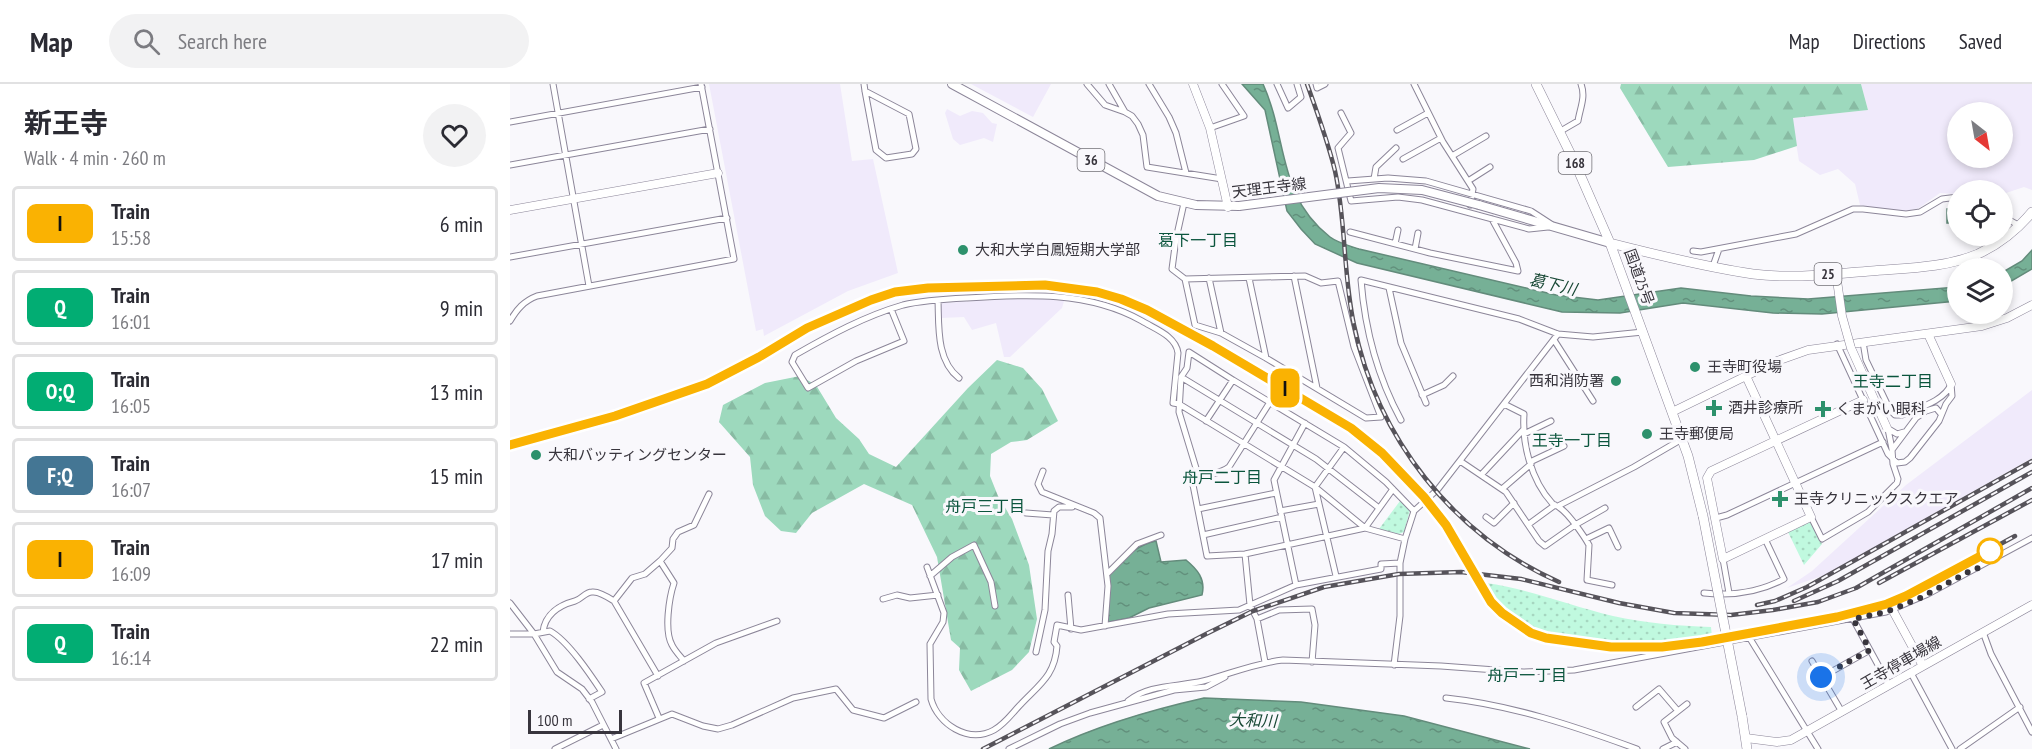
<!DOCTYPE html>
<meta charset="utf-8">
<style>
body{margin:0;font-family:"PT Sans Narrow","Noto Sans JP",sans-serif;background:#f2f2f3;color:#2b2b33;height:100vh;display:flex;flex-direction:column;font-size:22px;white-space:nowrap}
*{box-sizing:border-box;margin:0}
p{font-size:20px;color:#7c7c81}
.icon{flex:none;width:33px;height:33px;fill:none;stroke:currentColor;stroke-width:2;stroke-linecap:round;stroke-linejoin:round}
.map{position:relative;flex:1;overflow:hidden}
.sheet{display:flex;flex-direction:column;background:#fff;width:510px}
.sheet>*{flex:none}
.badge{padding:0 12px;border-radius:9px;font-size:21px;line-height:39px}
.needle{width:39px;rotate:149deg}
.fabs{position:absolute;left:1437px;top:18px;display:grid;gap:12px}
.fabs a{display:grid;place-items:center;width:66px;height:66px;border-radius:50%;background:#fff;box-shadow:0 3px 9px #0003;font-size:30px}
.scale{position:absolute;left:18px;bottom:15px;width:94px;box-sizing:border-box;padding-left:6px;border:3px solid #38353d;border-top:0;font-size:16px;line-height:21px;white-space:nowrap;color:#38353d;-webkit-text-stroke:4px #f9f8fc;paint-order:stroke}
.you{position:absolute;width:30px;height:30px;margin:-15px;border:4px solid #fff;border-radius:50%;background:#1a73e8;box-shadow:0 0 0 9px #1a73e833}
.map>.badge{position:absolute;translate:-50% -50%;box-shadow:0 0 0 3px #fff}
.round{display:grid;place-items:center;flex:none;width:63px;height:63px;border-radius:32px;background:#f2f2f3}
.overview{display:flex;align-items:center;justify-content:space-between;height:102px;padding:0 24px}
h1{font-size:28px;font-weight:700;line-height:45px}
ul{padding:0;list-style:none}
li{display:flex;align-items:center;gap:18px;height:75px;margin:0 12px 9px;padding:0 12px;border:3px solid #e1e1e2;border-radius:6px}
li div{flex:1}
li b{display:block;font-size:22px}
li em{font-style:normal}
li .badge{min-width:66px;font-weight:700;text-align:center}
header{display:flex;align-items:center;gap:36px;box-sizing:border-box;height:84px;padding:0 30px;background:#fff;border-bottom:2px solid #e1e1e2}
header strong{font-size:28px}
nav{display:flex;gap:33px;margin-inline-start:auto;font-size:21px}
.search{width:420px;height:54px;background:#f2f2f3;display:flex;align-items:center;gap:15px;box-sizing:border-box;padding:0 21px;border-radius:33px;color:#7c7c81;font-size:22px}
main{display:flex;flex:1;min-height:0}
.map>svg:first-child{display:block}
.built{fill:#f0eafb;fill-rule:evenodd}
.grass{fill:url(#grass-dots)}
.forest{fill:url(#forest-firs)}
.water{fill:url(#water-ripples);stroke:#638b7b;stroke-width:1.5}
.lines{fill:none;stroke-linecap:round;stroke-linejoin:round}
.street-casing{stroke:#8c8699;stroke-width:7}
.secondary-casing{stroke:#8c8699;stroke-width:9}
.primary-casing{stroke:#8c8699;stroke-width:10}
.highway-casing{stroke:#8c8699;stroke-width:10}
.street{stroke:#fff;stroke-width:5}
.secondary{stroke:#fff;stroke-width:8}
.primary{stroke:#fff;stroke-width:8}
.highway{stroke:#fff;stroke-width:9}
.rail-casing{stroke:#56535a;stroke-width:4.5}
.rail{stroke:#f9f8fc;stroke-width:2;stroke-dasharray:7;stroke-linecap:butt}
.secondary-bridge-casing{stroke:#8c8699;stroke-width:9;stroke-linecap:butt}
.primary-bridge-casing{stroke:#8c8699;stroke-width:10;stroke-linecap:butt}
.highway-bridge-casing{stroke:#8c8699;stroke-width:10;stroke-linecap:butt}
.secondary-bridge{stroke:#fff;stroke-width:8}
.primary-bridge{stroke:#fff;stroke-width:8}
.highway-bridge{stroke:#fff;stroke-width:9}
.line-casing{stroke:#fff;stroke-width:14}
.line{stroke:#fab202;stroke-width:9}
.walk{stroke:#38353d;stroke-width:6;stroke-dasharray:0 10.8}
.poi-dot{fill:#2d916c;stroke:#f9f8fc;stroke-width:2}
.stop-dot{fill:#fff;stroke:#fab202;stroke-width:3}
.labels{text-anchor:middle;stroke-width:6;stroke-linejoin:round;paint-order:stroke}
.shield{fill:#f9f8fc;stroke:#727076;stroke-width:1.5}
.shield-label{font-size:14px;font-weight:bold;fill:#38353d}
.street-label{font-size:15px;fill:#38353d;stroke:#f9f8fc}
.poi-label{font-size:15px;fill:#38353d;stroke:#f9f8fc;text-anchor:start}
.neighbourhood-label{font-size:16px;fill:#0b553d;stroke:#f9f8fc}
.water-label{font-size:16px;font-style:italic;fill:#184835;stroke:#f9f8fc}
</style>
<header>
<strong>Map</strong>
<div class="search"><svg class="icon" aria-label="search" viewBox="0 0 24 24"><circle cx="10" cy="10" r="6"/><path d="M15 15l6 6"/></svg>Search here</div>
<nav><a>Map</a><a>Directions</a><a>Saved</a></nav>
</header>
<main>
<section class="sheet">
<div class="overview"><div><h1>新王寺</h1><p>Walk · 4 min · 260 m</p></div><a class="round"><svg class="icon" aria-label="heart" viewBox="0 0 24 24"><path d="M12 20l-8-8c-3-5 5-10 8-4 3-6 11-1 8 4z"/></svg></a></div>
<ul>
<li><span class="badge" style="background:#fab202;color:#111">I</span><div><b>Train</b><p>15:58</p></div><em>6 min</em></li>
<li><span class="badge" style="background:#02ad73;color:#fff">Q</span><div><b>Train</b><p>16:01</p></div><em>9 min</em></li>
<li><span class="badge" style="background:#02ad73;color:#fff">O;Q</span><div><b>Train</b><p>16:05</p></div><em>13 min</em></li>
<li><span class="badge" style="background:#447694;color:#fff">F;Q</span><div><b>Train</b><p>16:07</p></div><em>15 min</em></li>
<li><span class="badge" style="background:#fab202;color:#111">I</span><div><b>Train</b><p>16:09</p></div><em>17 min</em></li>
<li><span class="badge" style="background:#02ad73;color:#fff">Q</span><div><b>Train</b><p>16:14</p></div><em>22 min</em></li>
</ul>
</section>
<div class="map">
<svg width="1522" height="665" viewBox="0 0 1522 665">
<defs>
<pattern id="grass-dots" width="8" height="8" patternUnits="userSpaceOnUse" patternTransform="scale(1.5)"><rect width="8" height="8" fill="#c0f9df"/><path d="M2 2h.1M6 6h.1" fill="none" stroke="#a6d6c0" stroke-width="1.8" stroke-linecap="round"/></pattern>
<pattern id="forest-firs" width="22" height="20" patternUnits="userSpaceOnUse" patternTransform="scale(1.5)"><rect width="22" height="20" fill="#9dd9bd"/><path d="M5 1l3.5 6h-7zM16 11l3.5 6h-7z" fill="#88bba3"/></pattern>
<pattern id="water-ripples" width="26" height="14" patternUnits="userSpaceOnUse" patternTransform="scale(1.5)"><rect width="26" height="14" fill="#76b096"/><path d="M2 4q2-2 4 0t4 0M15 11q2-2 4 0t4 0" fill="none" stroke="#62907c"/></pattern>
</defs>
<rect width="100%" height="100%" fill="#f9f8fc"/>
<!-- built -->
<path class="built" d="M199,0H330L342,77L363,75L388,189L338,207L254,252L253,245L246,247Z
M461,0H541L523,33Z
M1351,0H1522V106L1514,103L1493,110L1492,106L1473,104L1448,106L1445,110L1430,109L1409,124L1392,128L1350,121L1345,100L1328,85L1310,91L1289,77L1282,34L1358,26ZM1448,28H1492V74H1448Z
M437,25L450,32L462,27L473,29L482,39L487,40L483,58L474,54L450,61L443,55L435,29Z
M521,214L554,217L552,224L500,273H494L486,239L462,246L454,233L431,234V222L432,219Z
M1522,306V374L1315,491L1277,504L1302,487L1396,401Z"/>
<!-- grass -->
<path class="grass" d="M890,417L900,426L894,448L889,450L869,445Z
M1298,438L1302,439L1312,460L1294,481L1278,448Z
M976,499C1019,505 1060,522 1103,532C1135,539 1168,542 1201,543L1202,553C1187,555 1172,558 1157,560C1118,563 1040,558 1009,536C994,526 985,514 976,499Z"/>
<!-- forest -->
<path class="forest" d="M1111,0H1351L1358,26L1283,34L1287,62L1244,76L1158,83L1110,4Z
M487,276L513,284L532,305L548,337L517,356L501,358L481,370L480,392L488,412L502,435L519,481L527,535L519,568L502,586L461,607L449,586L450,564L441,556L427,473L402,421L354,400L302,429L286,449L271,447L255,432L243,401L240,373L209,338L213,321L255,299L290,292L306,301L326,334L349,355L359,370L386,383L458,304Z"/>
<!-- water -->
<path class="water" d="M732,0H753C778,55 767,112 820,153C828,159 840,162 849,165L1046,211L1088,216L1171,204L1241,212L1298,215L1447,203V217L1312,230L1263,229L1173,219L1110,229L1052,228L847,179L805,160L791,145L777,127L755,26Z
M1437,125H1447V139H1437Z
M1522,166V185L1493,202V188L1512,177Z
M646,457L651,478L676,476C687,485 696,495 692,511L639,524L619,534L599,538L598,537L599,490C613,476 625,461 646,457Z
M694,614L791,618L894,632L1020,665H539C588,641 641,626 694,614Z"/>
<g class="lines">
<!-- street casing -->
<g class="street-casing">
<path id="street" d="M43,0L79,202
M354,0L355,7L366,66L376,74L402,70L406,65L399,30L355,7
M577,0L595,21L615,28
M599,0L615,28L622,32L628,40L633,51L637,83L712,95
M639,0L659,33L666,49L676,89
M767,0L778,24L791,13L787,0
M806,0L807,4L815,0
M904,0L933,58L963,105L960,121
M831,29L841,49L828,64L841,117L888,113L912,116L1019,145L1038,143
M0,38L192,3
M700,44L734,32L712,0
M887,46L918,29
M1049,48L1068,37C1070,24 1076,13 1071,0
M942,72L976,52
M893,75L931,54
M0,81L200,45
M864,95L866,83L886,64
M838,97L878,94L916,97L1021,127L1041,140
M958,97L980,83
M674,119L666,155L662,185L675,195L685,241L711,249L756,274L856,334L871,333L844,263L828,197L811,199L795,192L675,195
M1492,132L1510,142
M840,148L920,169L1008,187L1006,179L982,135
M885,160L888,146
M905,165L908,149
M1183,167L1191,168L1286,150L1343,125H1353L1396,130L1410,128L1432,115L1448,113
M0,173L217,134
M1203,182L1209,165
M784,192L807,304
M699,194L711,249
M739,194L756,274
M879,204L891,259L916,319
M428,216C429,242 426,276 449,294
M381,225L394,257L346,277L298,304L282,278L285,271C320,251 355,232 393,221C414,216 436,215 457,214C516,210 579,207 632,237C645,245 666,252 668,269L663,319L669,320L805,403L855,444L883,405
M0,237C7,225 14,217 27,212L224,175L191,0
M1044,256L1083,317
M1353,258L1356,276L1380,326L1385,331H1392C1408,324 1435,317 1441,300
M1327,260L1378,370L1387,379L1395,378L1400,374L1429,337L1436,320L1442,312L1441,300
M671,293L806,375L869,424
M912,311L934,301L943,292
M760,318L719,383C708,392 690,389 683,401L697,472L735,470L855,444L895,455
M994,320L1014,330C1012,360 1021,396 1042,419C1048,425 1044,419 1050,424C1059,430 1074,452 1079,461L1077,496L1102,501
M891,336C867,292 855,246 851,196L1009,235L1048,250L1083,253L1133,248
M696,337L723,296
M1377,344L1387,350L1394,348
M1378,345L1382,365
M1014,350L1041,337
M950,377L996,408L1029,457L1035,462L1065,441L1095,424
M1020,378L1054,362
M533,387L528,400L532,408L584,429L590,434L598,502L595,542
M971,391L1013,346
M689,394L669,328L671,293L677,284L679,268L723,296L834,363L876,398L904,427
M992,405L1021,380
M1048,422L1124,383L1172,355
M688,425L766,409
M770,427L809,420
M516,429L543,431
M976,433L984,439L1004,419
M1301,433L1312,455L1358,428L1387,399L1388,395L1383,380L1382,366L1406,334L1416,327L1426,324L1431,330
M1206,434L1217,431L1373,358
M1019,440L1045,421
M693,451L772,433
M1076,455L1099,444L1108,463
M735,470L740,521L747,535L755,578
M1213,475L1219,509
M150,477L164,499C159,514 154,547 162,561C165,567 170,572 174,577
M417,483L434,529L433,538L420,560L421,615C428,640 458,660 484,646C496,639 502,629 511,620C530,600 545,591 547,562L544,558L547,541L571,546L658,530L729,526L786,501L871,485V480L890,479
M597,490L627,460L651,451
M420,492L442,473L464,461L481,498L485,522
M826,492L805,403L834,363
M786,501L764,396L795,339
M1194,509C1222,512 1250,508 1274,495L1255,455
M558,511L561,545
M373,515L387,511L400,514L428,511
M104,517L148,592
M0,519L24,550L47,588L72,605L82,618L106,665
M747,535L769,526L802,525L805,541L802,578
M1343,535L1379,601
M33,548C35,530 50,521 65,517C72,515 75,508 82,508C89,507 98,513 104,517L122,494L135,490L150,477L162,464L163,455L168,448L184,441L199,410
M1473,548L1481,570L1522,648
M0,550H24L40,547C58,557 80,590 92,608L79,615
M1239,553L1308,665
M526,568L535,526L538,467L542,450L544,427L549,423H562
M1302,577L1332,628
M884,581L890,532V479L895,455L904,427L928,405L1048,250
M1401,589L1442,665
M1312,593L1360,566
M936,614C1002,621 1064,642 1127,665
M618,617C639,600 668,603 693,597C720,590 745,579 773,576L931,582L1013,588L1064,586L1376,528L1418,510L1522,454
M1126,623L1149,605L1168,627
M149,634L134,599L206,559L267,537
M101,655L162,630L193,642L208,645L222,641L283,614L326,605L343,626L374,634L406,618
M45,665L93,641
M499,665L550,640L580,629L664,606L696,603L715,593
M1153,665L1167,658
M1175,665L1162,654L1154,638L1177,620
M1450,665L1510,623"/>
</g>
<!-- secondary casing -->
<g class="secondary-casing">
<path id="secondary" d="M683,0L700,44L718,123
M0,126L208,89
M1418,250L1441,300
M1236,292L1301,433L1213,475L1197,394L1201,387L1353,316
M1162,328L1267,277L1298,266L1472,242L1497,234L1522,221
M1382,525L1413,582
M1236,654L1267,658L1281,656L1522,521"/>
</g>
<!-- primary casing -->
<g class="primary-casing">
<path id="primary" d="M442,0L648,112L686,121L729,122
M969,121L1100,159"/>
</g>
<!-- highway casing -->
<g class="highway-casing">
<path id="highway" d="M1026,0L1065,79L1100,159L1178,372L1193,432
M1100,159C1147,171 1195,183 1243,190C1282,195 1322,190 1361,187C1396,184 1435,184 1468,170C1489,160 1507,146 1522,128
M1232,632L1237,665"/>
</g>
<!-- street -->
<use href="#street" class="street"/>
<!-- secondary -->
<use href="#secondary" class="secondary"/>
<!-- primary -->
<use href="#primary" class="primary"/>
<!-- highway -->
<use href="#highway" class="highway"/>
<!-- rail casing -->
<g class="rail-casing">
<path id="rail" d="M797,0C807,28 818,58 825,87C836,137 833,190 844,241C867,354 943,451 1049,498
M0,361C66,343 132,327 195,300C230,286 262,264 295,246C315,234 339,224 361,216C393,204 426,203 459,202C510,200 563,198 612,216C629,222 645,230 662,238C700,260 738,283 776,305C810,324 844,343 873,370C897,391 919,415 936,442C955,470 967,506 992,529C1054,586 1189,558 1264,545C1309,536 1354,529 1396,512L1505,452
M1369,499L1522,416
M1284,517L1328,497L1522,388
M1247,521L1265,517L1297,503L1522,377
M473,665L696,550L743,527L814,503L889,490L951,488L1011,495L1109,519L1164,529L1221,531L1263,526L1308,518L1346,504L1522,404"/>
</g>
<!-- rail -->
<use href="#rail" class="rail"/>
<!-- secondary-bridge casing -->
<g class="secondary-bridge-casing">
<path id="secondary-bridge" d="M1326,189L1332,232L1341,264L1377,344"/>
</g>
<!-- primary-bridge casing -->
<g class="primary-bridge-casing">
<path id="primary-bridge" d="M729,122L869,104L912,106L969,121"/>
</g>
<!-- highway-bridge casing -->
<g class="highway-bridge-casing">
<path id="highway-bridge" d="M1193,432L1232,632"/>
</g>
<!-- secondary-bridge -->
<use href="#secondary-bridge" class="secondary-bridge"/>
<!-- primary-bridge -->
<use href="#primary-bridge" class="primary-bridge"/>
<!-- highway-bridge -->
<use href="#highway-bridge" class="highway-bridge"/>
</g>
<g class="lines">
<!-- line casing -->
<g class="line-casing">
<path id="line" d="M0,361L105,332L197,300L249,273L297,244L361,216L385,208L418,204L535,201L587,208L611,215L637,226L703,262L841,344L872,369L914,413L936,441L981,518L992,529L1021,549L1036,554L1101,563H1152L1192,558L1327,533L1377,520L1396,512L1480,467"/>
</g>
<!-- line -->
<use href="#line" class="line"/>
<!-- walk -->
<path class="walk" d="M1311,593L1360,566L1343,535L1376,528L1410,514L1460,487L1467,485L1480,467"/>
</g>
<!-- markers -->
<g class="poi-dot">
<circle cx="453" cy="166" r="6"/>
<circle cx="1185" cy="283" r="6"/>
<circle cx="1106" cy="297" r="6"/>
<path d="M1201 315h6v6h6v6h-6v6h-6v-6h-6v-6h6z"/>
<path d="M1310 316h6v6h6v6h-6v6h-6v-6h-6v-6h6z"/>
<circle cx="1137" cy="350" r="6"/>
<circle cx="26" cy="371" r="6"/>
<path d="M1267 406h6v6h6v6h-6v6h-6v-6h-6v-6h6z"/>
</g>
<circle class="stop-dot" cx="1480" cy="467" r="12"/>
<g class="labels">
<!-- shield labels -->
<g class="shield">
<rect x="567.5" y="65" width="27" height="22" rx="4.5"/>
<rect x="1048.5" y="68" width="33" height="22" rx="4.5"/>
<rect x="1304.5" y="179" width="27" height="22" rx="4.5"/>
</g>
<g class="shield-label">
<text x="581" y="81">36</text>
<text x="1065" y="84">168</text>
<text x="1318" y="195">25</text>
</g>
<!-- street labels -->
<g class="street-label">
<text transform="translate(759 104) rotate(-7)" y="5">天理王寺線</text>
<text transform="translate(1129 193) rotate(70)" y="5">国道25号</text>
<text transform="translate(1391 579) rotate(-30)" y="5">王寺停車場線</text>
</g>
<!-- poi labels -->
<g class="poi-label">
<text x="465" y="171">大和大学白鳳短期大学部</text>
<text x="1197" y="288">王寺町役場</text>
<text x="1094" y="302" text-anchor="end">西和消防署</text>
<text x="1218" y="329">酒井診療所</text>
<text x="1326" y="330">くまがい眼科</text>
<text x="1149" y="355">王寺郵便局</text>
<text x="38" y="376">大和バッティングセンター</text>
<text x="1284" y="420">王寺クリニックスクエア</text>
</g>
<!-- neighbourhood labels -->
<g class="neighbourhood-label">
<text x="688" y="162">葛下一丁目</text>
<text x="1383" y="303">王寺二丁目</text>
<text x="1062" y="362">王寺一丁目</text>
<text x="712" y="399">舟戸二丁目</text>
<text x="475" y="428">舟戸三丁目</text>
<text x="1017" y="597">舟戸一丁目</text>
</g>
<!-- water labels -->
<g class="water-label">
<text transform="translate(1043 200) rotate(13)" y="6">葛下川</text>
<text transform="translate(743 636) rotate(2)" y="6">大和川</text>
</g>
</g>
</svg>
<div class="fabs">
<a><svg class="needle" viewBox="-14 -14 28 28"><path d="M0-13l5 13h-10z" fill="#e53935"/><path d="M0 13l5-13h-10z" fill="#7c7c81"/></svg></a>
<a><svg class="icon" aria-label="locate" viewBox="0 0 24 24"><circle cx="12" cy="12" r="6"/><path d="M12 2v4M12 18v4M2 12h4M18 12h4"/></svg></a>
<a><svg class="icon" aria-label="layers" viewBox="0 0 24 24"><path d="M12 4l9 5-9 5-9-5zM3 14l9 5 9-5"/></svg></a>
</div>
<div class="scale">100 m</div>
<div class="you" style="left:1311px;top:593px"></div>
<b class="badge" style="left:775px;top:304px;background:#fab202;color:#111">I</b>
</div>
</main>
